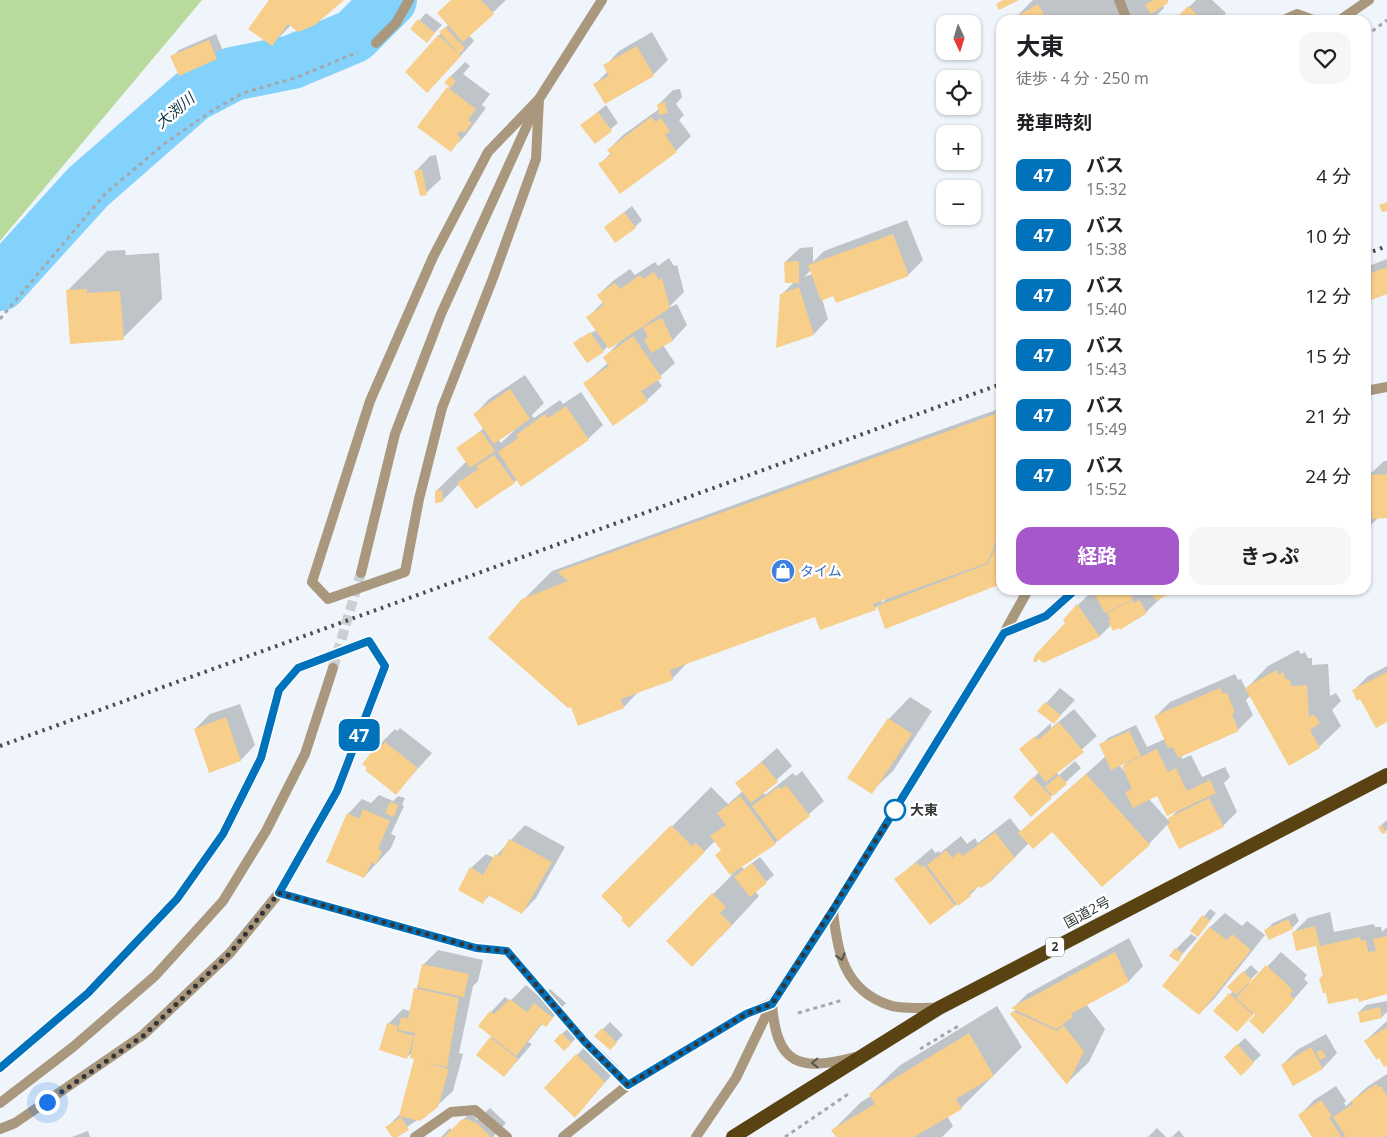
<!DOCTYPE html>
<html lang="ja">
<meta charset="utf-8">
<style>
body{margin:0;font-family:"Open Sans","Noto Sans JP",sans-serif;background:#f6f6f6;color:#202124;height:100vh;display:flex;flex-direction:column;font-size:19px;white-space:nowrap}
*{box-sizing:border-box;margin:0}
p{font-size:16px;color:#757577}
.icon{flex:none;width:28px;height:28px;fill:none;stroke:currentColor;stroke-width:2;stroke-linecap:round;stroke-linejoin:round}
.map{position:relative;flex:1;overflow:hidden}
.details{position:absolute;left:996px;top:15px;width:375px;height:580px;display:flex;flex-direction:column;background:#fff;border-radius:15px;box-shadow:0 1px 4px #0004}
.details>*{flex:none}
.badge{padding:0 10px;border-radius:8px;font-size:18px;line-height:32px}
.needle{width:32px;rotate:176deg}
.tools{position:absolute;left:936px;top:15px;display:grid;gap:10px}
.tools a{display:grid;place-items:center;width:45px;height:45px;border-radius:10px;background:#fff;box-shadow:0 1px 4px #0004;font-size:25px}
.you{position:absolute;width:25px;height:25px;margin:-12px;border:4px solid #fff;border-radius:50%;background:#1a73e8;box-shadow:0 0 0 8px #1a73e833}
.map>.badge{position:absolute;translate:-50% -50%;box-shadow:0 0 0 2px #fff}
h2{padding:0 20px;font-size:19px;line-height:45px}
.round{display:grid;place-items:center;flex:none;width:52px;height:52px;border-radius:15px;background:#f6f6f6}
.head{display:flex;align-items:center;justify-content:space-between;height:85px;padding:0 20px}
h1{font-size:24px;font-weight:700;line-height:38px}
.action{display:flex;gap:10px;margin-top:auto;padding:10px 20px}
.action a{flex:1;height:58px;border-radius:15px;background:#a558ca;color:#fff;font-size:20px;font-weight:700;line-height:58px;text-align:center}
.action a+a{background:#f6f6f6;color:#202124}
ul{padding:0;list-style:none}
li{display:flex;align-items:center;gap:15px;height:60px;padding:0 20px}
li div{flex:1}
li b{display:block;font-size:19px}
li em{font-style:normal}
li .badge{min-width:55px;font-weight:700;text-align:center}
.map>svg:first-child{display:block}
.green{fill:#b9da9d}
.shadow{fill:#0003;fill-rule:evenodd}
.lines{fill:none;stroke-linecap:round;stroke-linejoin:round}
.river{stroke:#83d2fb;stroke-width:54}
.building{fill:#f8ce8b}
.tertiary-tunnel{stroke:#c9cfd3;stroke-width:10;stroke-dasharray:10 5;stroke-linecap:butt}
.path{stroke:#a4a8ac;stroke-width:3;stroke-dasharray:4 4;stroke-linecap:butt}
.minor{stroke:#a9987d;stroke-width:10}
.tertiary{stroke:#a9987d;stroke-width:10}
.trunk{stroke:#5a4212;stroke-width:14}
.rail{stroke:#4a4d4f;stroke-width:4;stroke-dasharray:2.5 5;stroke-linecap:butt}
.oneway{stroke:#56534c}
.line-casing{stroke:#fff;stroke-width:11}
.line{stroke:#0072bc;stroke-width:8}
.walk{stroke:#333537;stroke-width:5;stroke-dasharray:0 9}
.stop-dot{fill:#fff;stroke:#0072bc;stroke-width:2.5}
.labels{text-anchor:middle;stroke-width:5;stroke-linejoin:round;paint-order:stroke}
.shield{fill:#fff;stroke:#707273;stroke-width:1}
.shield-label{font-size:12px;font-weight:bold;fill:#333537}
.shop-label{font-size:14px;fill:#366cbe;stroke:#fff;text-anchor:start}
.stop-label{font-size:14px;font-weight:bold;fill:#333537;stroke:#fff;text-anchor:start}
.street-label{font-size:14px;fill:#333537;stroke:#fff}
.water-label{font-size:15px;font-style:italic;fill:#0f3344;stroke:#fff}
</style>
<div class="map">
<svg width="1387" height="1137" viewBox="0 0 1387 1137">
<rect width="100%" height="100%" fill="#eff5fa"/>
<!-- green -->
<path class="green" d="M0,0H202L0,241Z"/>
<!-- shadow -->
<path class="shadow" d="M270,0H342L291,25L272,45Z
M452,0H506L469,35L474,41L442,76L406,72L449,24Z
M1033,0H1169L1163,5L1164,8L1152,20H1016L1015,18Z
M1196,0H1212L1226,13L1220,20H1180L1178,18Z
M426,13L442,25L427,41L412,29Z
M652,32L668,60L653,75L595,84L608,71L605,66L619,51Z
M216,34L223,51L216,58L172,57L179,50Z
M465,62L470,66L463,74L490,94L482,105L486,108L465,136L451,150L448,88L451,86L450,77Z
M680,89L682,97L676,104L684,115L679,120L691,136L676,151L600,164L611,153L608,150L623,135L659,109L658,105L673,90Z
M606,105L618,123L595,142L582,125Z
M436,155L441,179L426,193L416,171L430,156Z
M632,206L642,220L635,227H605Z
M907,220L923,260L908,275L822,299L828,319L814,334L778,346L782,294L794,282L785,262L800,248L813,247V262L824,251ZM811,270L812,274L804,277Z
M125,250L126,255L159,253L162,299L123,338L68,290L107,251Z
M669,258L674,266L677,265L684,292L668,308L677,304L687,325L673,340L663,345L675,363L657,379L662,386L647,400L585,383L608,363L604,358L622,339L608,346L603,351L574,343L581,337V339L596,330L588,317L603,302L598,295L613,281L630,269L635,275L655,262L658,266Z
M1387,259V292L1366,300V267Z
M525,375L544,403L532,415L534,418L560,400L563,404L581,392L603,425L588,439L514,482L459,484L442,501L436,491L467,461L458,448L484,428L475,414L489,399ZM516,429L504,440L501,443L498,439Z
M1001,408L1000,583L885,627L878,605L875,609L816,615L687,663L672,679L638,692L624,707L523,600L552,571ZM888,597L882,603L881,600Z
M1384,461H1387V517H1379L1366,530V478Z
M1093,590H1174L1163,596L1141,617L1114,630L1111,625L1100,636L1043,662L1078,605Z
M1298,650L1301,654L1305,652L1308,658H1312V665L1328,664L1330,696L1336,693L1341,701L1332,710L1341,726L1319,747L1251,695L1246,700L1253,715L1238,730L1181,755L1182,759L1191,755L1202,777L1225,767L1230,777L1224,783L1237,812L1223,826L1168,824L1149,844L1052,830L1029,843L993,879L981,887L980,885L970,895L930,923L896,879L932,848L935,853L939,851L940,853L961,836L967,844L975,838L978,843L1010,818L1021,832L1106,756L1101,745L1108,738L1136,725L1147,747L1165,739L1156,716L1170,702L1235,674L1238,680L1241,679L1246,689L1268,666ZM1128,761L1123,766L1126,773L1119,765ZM1158,795L1179,809L1168,820L1149,799Z
M1387,666V721L1353,691L1368,676Z
M1060,688L1075,700L1054,722L1046,703Z
M910,697L932,711L893,771L871,792L889,719Z
M240,704L255,745L241,760L195,729L210,714Z
M1074,709L1097,736L1056,772L1059,775L1075,761L1081,768L1031,815L1029,782L1039,772L1021,750L1051,723V728Z
M400,728L432,753L396,793L380,744L395,729L397,731Z
M777,748L792,766L763,792L765,795L793,773L796,776L802,771L824,801L775,843L741,866L744,869L760,857L774,875L755,891L759,896L721,937L713,894L732,875L717,855L722,850L715,841L629,927L625,918L603,896L711,787L728,804L743,791L737,783Z
M379,795L393,801L398,796L405,798L402,805L404,806L391,834L396,836L391,848L364,877L348,814L362,799L371,803Z
M1387,820V830L1385,832L1379,827Z
M525,825L565,847L536,898L522,913L490,895L483,902L471,868L486,854L494,858Z
M1210,909L1216,913L1198,936L1192,931Z
M1330,912L1334,932L1374,924L1375,927H1381L1382,932L1387,927V994L1359,997L1327,991L1320,978L1324,975L1317,944L1293,933L1308,918Z
M1225,913L1242,926L1247,921L1265,935L1214,999L1199,1014L1164,986L1210,927Z
M1295,913L1299,921L1292,928L1266,930L1273,923Z
M1191,934L1197,938L1177,960L1176,949Z
M1129,938L1143,966L1129,981L1086,1004L1105,1029L1089,1062L1067,1083L1012,1014L1016,1009L1013,1008L1027,994Z
M438,950L483,960L478,981L473,986L459,1053L463,1054L453,1091L437,1106L393,1137L387,1127L401,1113L416,1058L413,1052L407,1057L388,1024L403,1009L409,1011L412,1008L423,965Z
M1281,952L1307,975L1304,979L1308,983L1278,1017L1254,1013L1237,1030L1215,1011L1233,991L1229,987L1251,965L1258,972L1248,982L1250,985Z
M526,985L541,998L550,989L566,1003L546,1025L543,1023L528,1042L532,1044L504,1076L491,1038V1012L505,997L510,1001Z
M1387,1001V1012L1382,1017L1359,1012L1366,1005Z
M997,1006L1022,1047L961,1108L947,1116L953,1126L942,1137H837L833,1130L861,1102L871,1096L870,1094L899,1066Z
M1387,1021V1066L1365,1041Z
M610,1022L623,1035L610,1048L596,1036Z
M569,1027L578,1036L564,1050L555,1041Z
M1326,1034L1337,1053L1323,1068L1293,1084L1282,1065L1297,1050Z
M1245,1038L1261,1055L1241,1074L1225,1057Z
M591,1040L619,1067L575,1116L577,1055Z
M1387,1074V1137H1314L1300,1115L1314,1100L1336,1086L1346,1101L1344,1103L1346,1106L1367,1087Z
M490,1108L506,1123L493,1137H441L450,1128L452,1130L470,1113L479,1115L475,1118L477,1120Z
M1157,1128L1166,1137H1148Z
M1179,1130L1184,1137H1172Z
M88,1131L90,1137H72Z"/>
<g class="lines">
<!-- river -->
<path class="river" d="M0,284L88,187L193,95L233,74L292,62L354,36L390,0"/>
</g>
<!-- building -->
<path class="building" d="M269,0H344L315,25L298,32L288,24L272,46L248,29Z
M451,0H481L494,14L463,42L437,13Z
M1003,0H1019L999,10L996,4Z
M1153,0H1167L1168,3L1151,14L1145,5Z
M1038,4L1047,20H1015L1014,18Z
M1188,6L1203,20H1178L1176,18Z
M418,19L435,33L427,43L410,29Z
M445,27L465,48L459,54L439,32Z
M438,35L461,56L427,93L405,72Z
M209,40L217,59L179,76L170,56Z
M637,46L654,76L605,104L593,84L609,76L603,65Z
M450,76L456,81L451,88L444,83Z
M447,87L476,109L468,120L472,123L464,133L460,131L457,135L461,138L451,152L417,127Z
M665,102L668,113L659,115L657,104Z
M598,112L612,131L595,144L580,125Z
M651,117L656,122L661,118L670,131L665,135L677,152L620,194L598,164L611,155L607,150Z
M422,169L427,195L420,196L414,171Z
M1387,202V211L1382,212L1379,205Z
M624,212L636,228L615,243L604,227Z
M893,234L909,276L836,303L833,296L821,301L808,265Z
M799,261V283H785L784,262Z
M1387,267V294L1366,302V275Z
M654,272L659,280L662,278L670,308L609,349L586,317L604,305L597,295L615,283L620,289L640,275L643,279Z
M799,287L814,335L776,348L780,294Z
M87,289V293L120,291L124,340L70,344L66,290Z
M662,318L673,341L651,353L644,339L648,337L643,327Z
M590,332L604,352L587,363L573,343Z
M633,336L662,378L641,391L648,401L613,426L583,383L609,366L603,357Z
M510,389L530,419L494,444L473,414Z
M566,406L589,440L521,487L498,452L518,438L516,435L545,414L548,418Z
M1001,412V531L987,563L873,604L876,610L820,630L815,617L670,670L673,680L621,699L624,708L578,726L571,707L568,708L488,638L522,599L568,581L557,572Z
M481,431L495,451L470,468L456,448Z
M494,455L515,483L476,509L457,483L478,469L476,466Z
M1387,474V518L1372,519L1368,475Z
M442,490L443,502L435,503V491Z
M1001,536V584L885,629L877,606L988,564Z
M1104,590H1128L1133,599L1105,613L1095,595Z
M1150,590H1176L1156,601Z
M1132,600L1134,603L1139,600L1147,613L1120,630L1119,628L1113,631L1108,621L1111,620L1107,613Z
M1077,604L1100,637L1043,663L1039,659L1035,663L1033,660L1036,654L1065,623L1063,620Z
M1276,670L1279,675L1283,672L1286,680L1290,679L1291,686L1307,685L1309,717L1314,714L1320,723L1310,730L1320,748L1289,766L1245,688Z
M1387,672V722L1376,728L1360,699L1357,701L1352,690Z
M1220,688L1223,694L1227,693L1235,712L1232,714L1239,731L1178,758L1173,747L1168,748L1154,716Z
M1045,702L1061,715L1054,724L1037,711Z
M226,717L241,761L209,773L194,729Z
M888,718L912,734L872,794L847,778Z
M1059,722L1084,752L1046,782L1019,749L1035,736L1038,740Z
M1129,731L1141,756L1111,770L1099,744Z
M385,742L418,768L396,795L365,770L367,768L362,764L379,743L382,745Z
M1157,749L1168,772L1176,768L1187,791L1210,780L1216,793L1167,816L1157,796L1133,808L1125,792L1132,789L1122,766Z
M762,762L778,782L751,803L735,783Z
M1086,774L1150,845L1102,887L1052,832L1033,849L1018,833Z
M1059,775L1067,784L1053,796L1045,787Z
M1033,777L1052,798L1031,817L1013,797Z
M786,785L810,816L778,841L752,806L778,787L781,789Z
M740,796L776,844L730,875L715,855L721,850L710,836L726,825L717,813Z
M1209,798L1224,827L1179,849L1167,825L1170,823L1168,818Z
M390,802L398,805L394,817L385,813Z
M363,809L390,821L378,849L382,851L376,865L372,862L364,878L326,862L347,813L359,819Z
M671,825L692,846L696,843L705,852L629,928L621,920L623,918L601,896Z
M1382,825L1386,833L1382,834L1378,827Z
M995,832L1015,858L992,878L993,880L981,888L979,886L969,893L971,896L958,906L927,865L946,850L952,858L959,852L963,856Z
M509,839L552,862L522,914L488,895L483,904L458,890L470,867L483,875L495,854L500,856Z
M917,862L920,867L924,865L955,906L930,925L894,879Z
M752,863L767,883L750,897L734,877Z
M712,893L726,907L720,913L732,925L692,967L666,941Z
M1202,915L1210,921L1198,937L1190,931Z
M1288,919L1293,929L1269,940L1264,930Z
M1315,926L1320,946L1360,937L1361,941L1366,940L1368,952L1376,951L1373,939L1387,936V994L1359,1002L1358,998L1328,1004L1326,993H1323L1319,978L1323,977L1316,946L1296,951L1292,932Z
M1209,927L1227,940L1232,934L1251,950L1199,1015L1162,986Z
M1175,948L1183,953L1178,962L1169,956Z
M1115,952L1129,982L1071,1014L1073,1017L1056,1029L1011,1008Z
M422,964L469,974L464,997L417,987Z
M1266,965L1293,990L1290,995L1295,999L1263,1034L1249,1021L1255,1015L1236,998Z
M1243,971L1252,980L1236,995L1227,987Z
M414,988L459,998L447,1067L427,1063L449,1069L438,1107L420,1121L399,1116L414,1059L410,1058L415,1033L398,1030L401,1017L408,1019Z
M1229,993L1253,1015L1237,1032L1213,1011Z
M510,999L527,1012L534,1003L553,1018L546,1027L541,1024L516,1056L478,1026L490,1011L494,1014Z
M1380,1007L1382,1018L1360,1023L1358,1012Z
M1013,1011L1057,1031L1063,1025L1084,1051L1067,1085L1010,1014Z
M387,1023L398,1026L397,1031L414,1036L407,1059L379,1050Z
M1387,1027V1066L1384,1067L1379,1058L1377,1060L1364,1041Z
M602,1028L617,1043L610,1050L594,1036Z
M561,1033L572,1043L564,1051L554,1041Z
M969,1033L994,1076L956,1099L962,1109L914,1137H836L831,1130L875,1104L869,1094Z
M490,1037L518,1059L504,1077L476,1055Z
M1237,1044L1254,1063L1241,1076L1224,1057Z
M1311,1047L1323,1069L1293,1086L1281,1065Z
M1322,1050L1326,1057L1320,1060L1316,1052Z
M576,1054L605,1082L575,1118L544,1088Z
M1376,1084L1378,1087L1381,1086L1387,1096V1135L1384,1137H1346L1333,1117L1353,1104L1351,1101Z
M1321,1100L1332,1116L1329,1118L1342,1137H1312L1298,1115Z
M401,1117L409,1130L397,1137H392L385,1127Z
M469,1119L473,1123L462,1134L475,1121L491,1137H444L461,1120Z"/>
<g class="lines">
<!-- tertiary-tunnel -->
<path class="tertiary-tunnel" d="M333,668L361,573"/>
<!-- path -->
<path class="path" d="M1366,36L1387,20
M0,319L105,194L164,144L210,112L243,93L295,78L358,52
M798,1013L843,1000
M920,1049L960,1025
M785,1137L851,1092"/>
<!-- minor -->
<path class="minor" d="M1119,0L1127,20
M1284,20L1297,14L1313,20
M376,43L396,23L409,0
M539,99L536,159L493,278L442,408L419,499L405,572L328,599L312,582L370,401L433,257L488,152Z
M1366,391L1387,387
M1004,633L1046,616L1075,590
M279,893L476,948L507,951L585,1042L628,1085
M833,910C837,952 844,990 889,1005C903,1010 925,1007 939,1008
M0,1068L88,993L177,899L223,834L261,758L279,690L298,668L369,641L385,666L337,791L279,893L230,953L143,1035L15,1123L0,1129
M415,1137L451,1112L475,1110L507,1137
M563,1137L628,1085L746,1014L772,1003C776,1065 799,1072 855,1057"/>
<!-- tertiary -->
<path class="tertiary" d="M1340,20L1369,0
M361,573L395,434L441,314L539,99L602,0
M0,1103L73,1047L155,976L223,901L266,831L305,754L333,668
M696,1137L736,1078L772,1003L833,910L1004,633L1028,590"/>
<!-- trunk -->
<path class="trunk" d="M733,1137L939,1008L1387,775"/>
<!-- rail -->
<path class="rail" d="M1366,254L1387,246
M0,746L1001,384"/>
</g>
<!-- one-way arrows -->
<defs><path id="oneway-chevron" d="M-2-3.5L2.5 0L-2 3.5" fill="none" stroke-width="1.6" stroke-linecap="round" stroke-linejoin="round" transform="scale(1.25)"/></defs>
<g class="oneway">
<use href="#oneway-chevron" transform="translate(841 957) rotate(73)"/>
<use href="#oneway-chevron" transform="translate(815 1063) rotate(179)"/>
</g>
<g class="lines">
<!-- line casing -->
<g class="line-casing">
<path id="line" d="M0,1068L88,993L177,899L223,834L261,758L279,690L298,668L369,641L385,666L337,791L279,893L476,948L507,951L585,1042L628,1085L746,1014L772,1004L833,910L1004,633L1046,616L1075,590"/>
</g>
<!-- line -->
<use href="#line" class="line"/>
<!-- walk -->
<path class="walk" d="M47,1102L143,1036L230,953L279,893L476,948L507,951L585,1042L628,1085L746,1014L772,1004L895,810"/>
</g>
<!-- icons -->
<defs>
<g id="shop-disc" transform="scale(1.25)"><circle r="9.5" fill="#3f7fe0" stroke="#fff"/><path d="M-5-2.5h2.3a2.7 3.5 0 0 1 5.4 0H5L5.5 6h-11ZM-1.5-2.5h3a1.5 2.3 0 0 0-3 0Z" fill="#fff"/></g>
</defs>
<g fill-rule="evenodd">
<use href="#shop-disc" x="783" y="571"/>
</g>
<!-- markers -->
<circle class="stop-dot" cx="895" cy="810" r="10"/>
<g class="labels">
<!-- shield labels -->
<rect class="shield" x="1046" y="937.5" width="18" height="19" rx="4"/>
<g class="shield-label">
<text x="1055" y="951">2</text>
</g>
<!-- shop labels -->
<g class="shop-label">
<text x="800" y="576">タイム</text>
</g>
<!-- stop labels -->
<g class="stop-label">
<text x="910" y="815">大東</text>
</g>
<!-- street labels -->
<g class="street-label">
<text transform="translate(1087 912) rotate(-28)" y="5">国道2号</text>
</g>
<!-- water labels -->
<g class="water-label">
<text transform="translate(175 111) rotate(-40)" y="5">大渕川</text>
</g>
</g>
</svg>
<div class="tools">
<a><svg class="needle" viewBox="-14 -14 28 28"><path d="M0-13l5 13h-10z" fill="#e53935"/><path d="M0 13l5-13h-10z" fill="#757577"/></svg></a>
<a><svg class="icon" aria-label="locate" viewBox="0 0 24 24"><circle cx="12" cy="12" r="6"/><path d="M12 2v4M12 18v4M2 12h4M18 12h4"/></svg></a>
<a>+</a>
<a>−</a>
</div>
<div class="you" style="left:47px;top:1102px"></div>
<b class="badge" style="left:359px;top:735px;background:#0072bc;color:#fff">47</b>
<section class="details">
<div class="head"><div><h1>大東</h1><p>徒歩 · 4 分 · 250 m</p></div><a class="round"><svg class="icon" aria-label="heart" viewBox="0 0 24 24"><path d="M12 20l-8-8c-3-5 5-10 8-4 3-6 11-1 8 4z"/></svg></a></div>
<h2>発車時刻</h2>
<ul>
<li><span class="badge" style="background:#0072bc;color:#fff">47</span><div><b>バス</b><p>15:32</p></div><em>4 分</em></li>
<li><span class="badge" style="background:#0072bc;color:#fff">47</span><div><b>バス</b><p>15:38</p></div><em>10 分</em></li>
<li><span class="badge" style="background:#0072bc;color:#fff">47</span><div><b>バス</b><p>15:40</p></div><em>12 分</em></li>
<li><span class="badge" style="background:#0072bc;color:#fff">47</span><div><b>バス</b><p>15:43</p></div><em>15 分</em></li>
<li><span class="badge" style="background:#0072bc;color:#fff">47</span><div><b>バス</b><p>15:49</p></div><em>21 分</em></li>
<li><span class="badge" style="background:#0072bc;color:#fff">47</span><div><b>バス</b><p>15:52</p></div><em>24 分</em></li>
</ul>
<div class="action"><a>経路</a><a>きっぷ</a></div>
</section>
</div>
